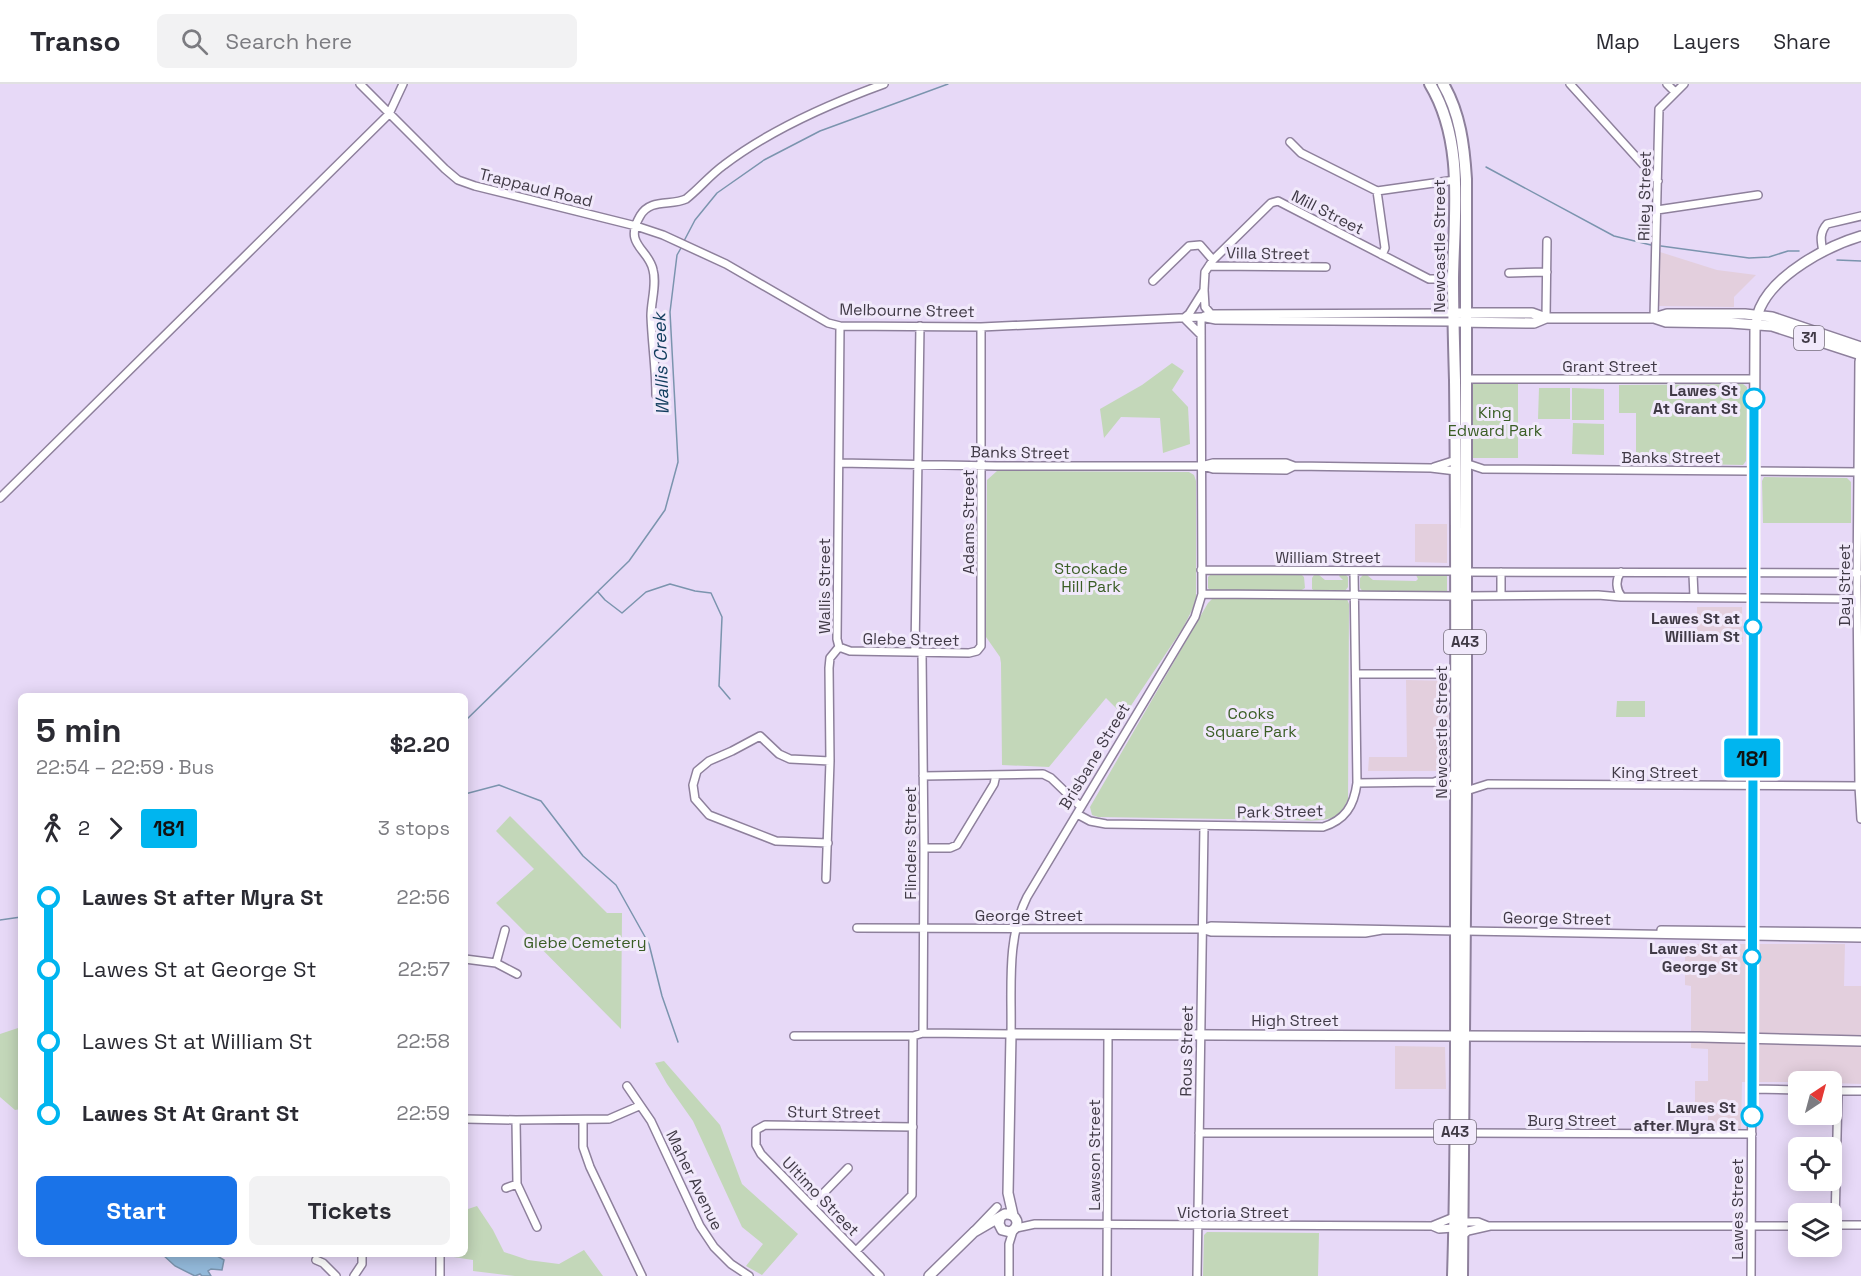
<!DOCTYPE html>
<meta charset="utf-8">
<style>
body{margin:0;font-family:"Space Grotesk",sans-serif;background:#f2f2f3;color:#2b2b33;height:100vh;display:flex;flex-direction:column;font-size:22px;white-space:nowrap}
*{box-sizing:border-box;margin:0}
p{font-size:20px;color:#7c7c81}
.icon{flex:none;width:33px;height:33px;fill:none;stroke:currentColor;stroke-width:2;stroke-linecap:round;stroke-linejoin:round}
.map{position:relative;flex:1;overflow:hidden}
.side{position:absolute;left:18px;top:609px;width:450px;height:564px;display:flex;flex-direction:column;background:#fff;border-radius:9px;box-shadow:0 3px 15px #0003}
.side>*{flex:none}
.badge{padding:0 12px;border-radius:4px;font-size:21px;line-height:39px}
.needle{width:39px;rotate:36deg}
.tools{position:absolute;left:1788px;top:987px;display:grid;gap:12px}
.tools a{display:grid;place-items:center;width:54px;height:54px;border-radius:9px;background:#fff;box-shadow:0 3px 15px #0003;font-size:30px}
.map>.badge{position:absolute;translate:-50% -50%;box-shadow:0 0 0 3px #fff}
.legs{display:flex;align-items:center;gap:9px;height:66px;padding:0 18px;font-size:20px}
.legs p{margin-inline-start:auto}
.head{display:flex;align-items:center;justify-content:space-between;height:102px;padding:0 18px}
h1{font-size:33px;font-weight:700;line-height:45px}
.action{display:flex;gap:12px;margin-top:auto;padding:12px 18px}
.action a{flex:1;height:69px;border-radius:9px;background:#1a73e8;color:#fff;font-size:24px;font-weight:700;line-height:69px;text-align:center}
.action a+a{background:#f2f2f3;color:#2b2b33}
ul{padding:0 18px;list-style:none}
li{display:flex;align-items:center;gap:21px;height:72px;font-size:22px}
li i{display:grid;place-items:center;width:9px;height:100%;margin:0 8px;background:currentColor}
li i::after{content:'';width:15px;height:15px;margin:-8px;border:4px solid;border-radius:50%;background:#fff}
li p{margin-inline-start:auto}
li:first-child i{background:linear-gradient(#0000 50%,currentColor 0)}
li:last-child i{background:linear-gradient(currentColor 50%,#0000 0)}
header{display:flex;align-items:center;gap:36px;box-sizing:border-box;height:84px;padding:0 30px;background:#fff;border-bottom:2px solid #e1e1e2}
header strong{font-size:28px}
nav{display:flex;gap:33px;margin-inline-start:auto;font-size:21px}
.search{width:420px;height:54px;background:#f2f2f3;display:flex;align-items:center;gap:15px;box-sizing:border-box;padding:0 21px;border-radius:9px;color:#7c7c81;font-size:22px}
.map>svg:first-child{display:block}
.commercial{fill:#e3cfdd}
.green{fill:#c3d7b9}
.water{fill:#94badb;stroke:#7b94ae;stroke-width:1.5}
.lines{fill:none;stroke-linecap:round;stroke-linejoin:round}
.stream{stroke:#7b94ae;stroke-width:1.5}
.minor-casing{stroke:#8e809c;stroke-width:10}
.major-casing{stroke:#8e809c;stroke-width:12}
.highway-casing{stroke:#8e809c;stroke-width:14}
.minor{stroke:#fff;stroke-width:7}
.major{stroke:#fff;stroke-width:9}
.highway{stroke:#fff;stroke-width:10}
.line-1-casing{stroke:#fff;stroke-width:14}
.line-1{stroke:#00b5ef;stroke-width:9}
.stop-1-dot{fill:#fff;stroke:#00b5ef;stroke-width:3}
.labels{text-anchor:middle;stroke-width:6;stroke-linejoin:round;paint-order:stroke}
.shield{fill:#f1e9fb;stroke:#756e7c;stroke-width:1.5}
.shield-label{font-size:15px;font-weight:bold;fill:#403a46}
.street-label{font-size:16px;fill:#403a46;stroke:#f1e9fb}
.stop-label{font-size:16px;font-weight:bold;fill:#403a46;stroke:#f1e9fb;text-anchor:end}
.park-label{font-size:16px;fill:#3a5d25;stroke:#f1e9fb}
.water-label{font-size:18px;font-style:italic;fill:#103c5d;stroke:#f1e9fb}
</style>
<header>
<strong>Transo</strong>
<div class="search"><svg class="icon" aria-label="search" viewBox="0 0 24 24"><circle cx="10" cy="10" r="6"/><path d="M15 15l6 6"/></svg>Search here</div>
<nav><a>Map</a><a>Layers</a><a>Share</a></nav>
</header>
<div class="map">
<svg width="1861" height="1192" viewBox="0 0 1861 1192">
<rect width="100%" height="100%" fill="#e7d9f7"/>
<!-- commercial -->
<path class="commercial" d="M1660,168L1717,186L1756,191L1734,213V223L1658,222Z
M1415,440H1447V479L1415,478Z
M1697,523H1742L1743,558L1697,557Z
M1406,596L1449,597L1448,687H1368L1369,673H1407Z
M1685,860H1845L1844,902H1861V1000L1832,999V998H1742L1741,1047H1708V1022H1695V997H1708V965L1691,964V902L1685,901Z
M1395,962L1445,963L1446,1005H1395Z"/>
<!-- green -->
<path class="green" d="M1172,279L1184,287L1172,306L1188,323L1190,360L1163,369L1160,334L1121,333L1104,354L1100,325L1142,301Z
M1473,300H1518V374H1473Z
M1743,300L1747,303L1746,377L1743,381L1636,379V329H1619V301Z
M1539,304H1570V335H1538Z
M1572,304L1604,305V336H1572Z
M1573,339L1604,340V371L1572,370Z
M997,387L1189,388L1194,391L1196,397V513L1193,524L1183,544L1124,632L1106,614L1049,683L1002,681L1001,579L1000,573L986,553L987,396Z
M1764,393L1847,394L1851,398V439H1763L1762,397Z
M1211,490H1301L1304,493L1305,504L1300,507H1211L1208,504V493Z
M1340,490H1345L1348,493V503L1345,507H1315L1312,505V494L1314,491H1319L1325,496H1343L1339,492Z
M1363,491H1367L1373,496L1416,497L1418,495L1416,491H1447V508H1363L1360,504V494Z
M1213,514L1347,515L1349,520L1348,715C1346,719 1344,725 1341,728C1329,740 1304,736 1288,736L1098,733L1092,731L1090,723L1208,519Z
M1617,617H1645V633H1616Z
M510,732L607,829H622L621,945L496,819L534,785L496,747Z
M21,943V1025L15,1026L0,1013V950Z
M664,977L720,1041L742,1100L798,1150L762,1191L746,1182L763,1160L742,1143L693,1037L667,1000L655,979Z
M477,1122L493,1146L504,1168L528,1176L559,1180L584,1166L603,1192H515L473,1187V1176L447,1172V1170H465V1126Z
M1207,1148L1319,1149L1318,1192H1203L1204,1151Z"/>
<!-- water -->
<path class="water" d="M162,1170H218L217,1172L224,1176L222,1186L211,1185L208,1187L211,1192H202L200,1190L195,1192L175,1182Z"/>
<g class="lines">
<!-- stream -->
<path class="stream" d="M1486,83L1614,152L1651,161
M684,157L695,136L717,109L764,76L820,47L948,0
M1661,162L1749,174L1769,173L1788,167H1799
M1837,176L1861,177
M598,508L605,516L622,529L646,508L670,500L695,507L711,509L722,533L719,602L730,615
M465,637L629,477L665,426L678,378L670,228L677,171L681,164
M465,710L499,701L541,717L583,772L616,801L649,860L662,912L678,958
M0,836L21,833"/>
<!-- minor casing -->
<g class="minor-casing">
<path id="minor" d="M360,0L445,85L458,96L475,102L636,142L663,151L726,180L828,239L840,242L981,243L1201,233L1216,236L1454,238
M1570,0L1658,97
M1667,0L1675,8
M1290,58L1301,69L1377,107L1455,96
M1377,107L1385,164L1382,171
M1657,126L1758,111
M1823,168C1821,157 1819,149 1827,140L1861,132
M1211,179L1205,188L1204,206L1205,223L1211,230
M1209,182L1326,183
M1509,189L1547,188
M1153,197L1189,162L1200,161L1213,176L1271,119L1278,117L1429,195H1453
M1204,232L1211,230L1454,229
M1184,234L1189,230L1204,206
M1184,234L1201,251
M1546,234L1547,157
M1654,234L1659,25L1684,0
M1861,267L1859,278L1857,503L1859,702L1861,735
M1466,295H1754
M656,311C656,285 652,259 651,232C651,217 657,200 653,186C649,165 623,161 640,132C650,114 671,122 686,115C699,105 710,91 724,81C770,46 829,20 884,0
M839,379L996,382H1201L1213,379H1286L1294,382
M1465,379L1483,385L1859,388
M1203,382L1213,385L1286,386L1294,382L1431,384L1456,387
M1434,383L1456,376
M0,414L389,30L403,0
M1201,486L1455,487
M1465,488L1858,489
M1501,488V511
M1621,488C1615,496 1616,506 1622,513
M1693,490L1694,513
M1202,510L1456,512
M1465,512L1598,511L1621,513L1857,515
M839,563L850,567L969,569L977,567L981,562V243
M839,563L837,555L840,242
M915,568L920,242
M922,569L924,764L923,949
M1356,590H1456
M923,692L1043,690L1051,694L1081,723
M1434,698L1451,692L1456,688
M1357,699L1434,698L1456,703
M1466,707L1488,700L1859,702
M1077,730L1090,737L1106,740L1323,743C1345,736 1354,722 1357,699L1354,487
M828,759L776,757L709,731L695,715L693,701L697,687L709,677L732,667L760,652L779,670L790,675L830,677
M924,764H950L957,761L994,700L996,691
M826,795L830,677L829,584L830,574L839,563
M857,844L1201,845L1211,848L1365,849L1382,846
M1201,845L1211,842L1456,847
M1661,846L1861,848
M1465,847L1861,854
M465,875L496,879L517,890
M496,879L505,846
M794,952H913L923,949L1011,950C1012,905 1006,855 1027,813L1195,533L1202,510L1201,233
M627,1002L651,1037L700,1142L714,1163L731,1180L749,1192
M1752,1005L1798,1006
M1832,1007H1861
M465,1035L516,1036L609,1035L639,1022
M516,1036L517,1100L537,1143
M583,1036V1063L590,1083L642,1192
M1199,1049H1455
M1463,1049L1752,1050
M506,1104L517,1100
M812,1121L848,1084
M1462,1138H1478L1488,1142
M1832,1141H1861
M1835,1141L1838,1007
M1432,1142L1454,1133
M1016,1144L1035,1140L1432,1142L1439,1145L1454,1144
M974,1147L997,1123
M1462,1152L1468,1147L1490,1142H1798
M856,1167L912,1111L913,952
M316,1176L323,1179L336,1192
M354,1192L362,1180V1170
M440,1192V1170
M880,1192L761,1070L756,1061V1046L765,1041L913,1043
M1009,1192V1160L1013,1147
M1107,1192L1108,950
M1197,1192L1204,742
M1751,1192L1752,954"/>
</g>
<!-- major casing -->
<g class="major-casing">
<path id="major" d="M1454,229H1532L1546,234H1654L1666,238L1731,239L1772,242L1861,271
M1654,234L1667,230H1745L1772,233L1861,263
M1454,238L1534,239L1546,234
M1752,954L1755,246C1756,239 1757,231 1760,224C1775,190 1827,162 1861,152
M1013,1131L1008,1109L1011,950L1700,953L1861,957
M929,1192L974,1148L1005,1130C1017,1129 1022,1142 1010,1148L1002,1146L999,1140L1000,1134"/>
</g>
<!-- highway casing -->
<g class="highway-casing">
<path id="highway" d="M1430,0C1465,58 1454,130 1453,194C1453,228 1454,262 1455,296C1457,471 1456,645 1456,819C1456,943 1457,1068 1453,1192
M1443,0C1460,29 1464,62 1466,95V707L1462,1192"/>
</g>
<!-- minor -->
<use href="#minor" class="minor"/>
<!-- major -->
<use href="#major" class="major"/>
<!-- highway -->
<use href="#highway" class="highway"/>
</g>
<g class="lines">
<!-- line-1 casing -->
<g class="line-1-casing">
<path id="line-1" d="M1752,1032L1754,315"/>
</g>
<!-- line-1 -->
<use href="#line-1" class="line-1"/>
</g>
<!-- markers -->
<g class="stop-1-dot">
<circle cx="1754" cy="315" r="10"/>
<circle cx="1753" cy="543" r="8"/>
<circle cx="1752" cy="873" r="8"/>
<circle cx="1752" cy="1032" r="10"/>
</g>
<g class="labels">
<!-- shield labels -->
<g class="shield">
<rect x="1794" y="242" width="30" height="24" rx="4.5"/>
<rect x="1444" y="546" width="42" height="24" rx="4.5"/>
<rect x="1434" y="1036" width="42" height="24" rx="4.5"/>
</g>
<g class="shield-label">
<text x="1809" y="259">31</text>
<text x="1465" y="563">A43</text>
<text x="1455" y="1053">A43</text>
</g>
<!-- street labels -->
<g class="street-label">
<text transform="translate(536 103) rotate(14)" y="6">Trappaud Road</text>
<text transform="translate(1644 112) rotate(-89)" y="6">Riley Street</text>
<text transform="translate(1328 128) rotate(27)" y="6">Mill Street</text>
<text transform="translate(1439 162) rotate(-90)" y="6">Newcastle Street</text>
<text transform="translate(1268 169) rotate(1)" y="6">Villa Street</text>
<text transform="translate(907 226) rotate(1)" y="6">Melbourne Street</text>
<text x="1610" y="288">Grant Street</text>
<text transform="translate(1020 368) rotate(1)" y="6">Banks Street</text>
<text x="1671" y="379">Banks Street</text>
<text transform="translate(968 438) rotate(-90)" y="6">Adams Street</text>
<text x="1328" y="479">William Street</text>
<text transform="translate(1844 501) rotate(-90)" y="6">Day Street</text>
<text transform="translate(824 502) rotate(-90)" y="6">Wallis Street</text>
<text transform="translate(911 555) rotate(1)" y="6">Glebe Street</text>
<text transform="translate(1441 648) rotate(-90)" y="6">Newcastle Street</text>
<text transform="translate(1094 672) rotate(-59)" y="6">Brisbane Street</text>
<text x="1655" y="694">King Street</text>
<text transform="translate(1280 727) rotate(-1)" y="6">Park Street</text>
<text transform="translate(910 759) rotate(-90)" y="6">Flinders Street</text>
<text x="1029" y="837">George Street</text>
<text transform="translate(1557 834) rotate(1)" y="6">George Street</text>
<text x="1295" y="942">High Street</text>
<text transform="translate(1186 967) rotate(-89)" y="6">Rous Street</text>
<text transform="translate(834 1028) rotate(1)" y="6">Sturt Street</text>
<text x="1572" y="1042">Burg Street</text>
<text transform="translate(1094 1071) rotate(-90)" y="6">Lawson Street</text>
<text transform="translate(695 1096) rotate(64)" y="6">Maher Avenue</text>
<text transform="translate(821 1112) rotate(46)" y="6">Ultimo Street</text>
<text transform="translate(1737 1125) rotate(-90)" y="6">Lawes Street</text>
<text x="1233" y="1134">Victoria Street</text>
</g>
<!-- stop labels -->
<g class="stop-label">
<text x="1738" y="312">Lawes St<tspan x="1738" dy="18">At Grant St</tspan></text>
<text x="1740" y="540">Lawes St at<tspan x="1740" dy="18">William St</tspan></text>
<text x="1738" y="870">Lawes St at<tspan x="1738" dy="18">George St</tspan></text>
<text x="1736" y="1029">Lawes St<tspan x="1736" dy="18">after Myra St</tspan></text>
</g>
<!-- park labels -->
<g class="park-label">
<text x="1495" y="334">King<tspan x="1495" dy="18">Edward Park</tspan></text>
<text x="1091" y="490">Stockade<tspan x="1091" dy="18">Hill Park</tspan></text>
<text x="1251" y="635">Cooks<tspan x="1251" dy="18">Square Park</tspan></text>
<text x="585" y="864">Glebe Cemetery</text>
</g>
<!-- water labels -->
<g class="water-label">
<text transform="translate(661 280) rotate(-92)" y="6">Wallis Creek</text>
</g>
</g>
</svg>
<div class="tools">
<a><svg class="needle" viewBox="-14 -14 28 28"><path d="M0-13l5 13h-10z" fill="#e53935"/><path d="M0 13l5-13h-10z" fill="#7c7c81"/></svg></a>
<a><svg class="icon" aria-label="locate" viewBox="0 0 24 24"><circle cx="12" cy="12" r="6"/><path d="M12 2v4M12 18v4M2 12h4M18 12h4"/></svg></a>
<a><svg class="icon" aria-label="layers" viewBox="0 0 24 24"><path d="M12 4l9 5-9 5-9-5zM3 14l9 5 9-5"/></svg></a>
</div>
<b class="badge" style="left:1752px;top:674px;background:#00b5ef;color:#111">181</b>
<section class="side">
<div class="head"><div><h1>5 min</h1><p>22:54 – 22:59 · Bus</p></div><b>$2.20</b></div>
<div class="legs"><svg class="icon" aria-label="walk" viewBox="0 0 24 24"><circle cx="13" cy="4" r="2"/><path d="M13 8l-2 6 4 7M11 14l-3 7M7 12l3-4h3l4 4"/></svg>2<svg class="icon" aria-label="forward" viewBox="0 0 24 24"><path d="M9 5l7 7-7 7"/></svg><b class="badge" style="background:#00b5ef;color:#111">181</b><p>3 stops</p></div>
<ul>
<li><i style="color:#00b5ef"></i><b>Lawes St after Myra St</b><p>22:56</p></li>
<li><i style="color:#00b5ef"></i><span>Lawes St at George St</span><p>22:57</p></li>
<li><i style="color:#00b5ef"></i><span>Lawes St at William St</span><p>22:58</p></li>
<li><i style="color:#00b5ef"></i><b>Lawes St At Grant St</b><p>22:59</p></li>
</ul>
<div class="action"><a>Start</a><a>Tickets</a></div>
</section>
</div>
